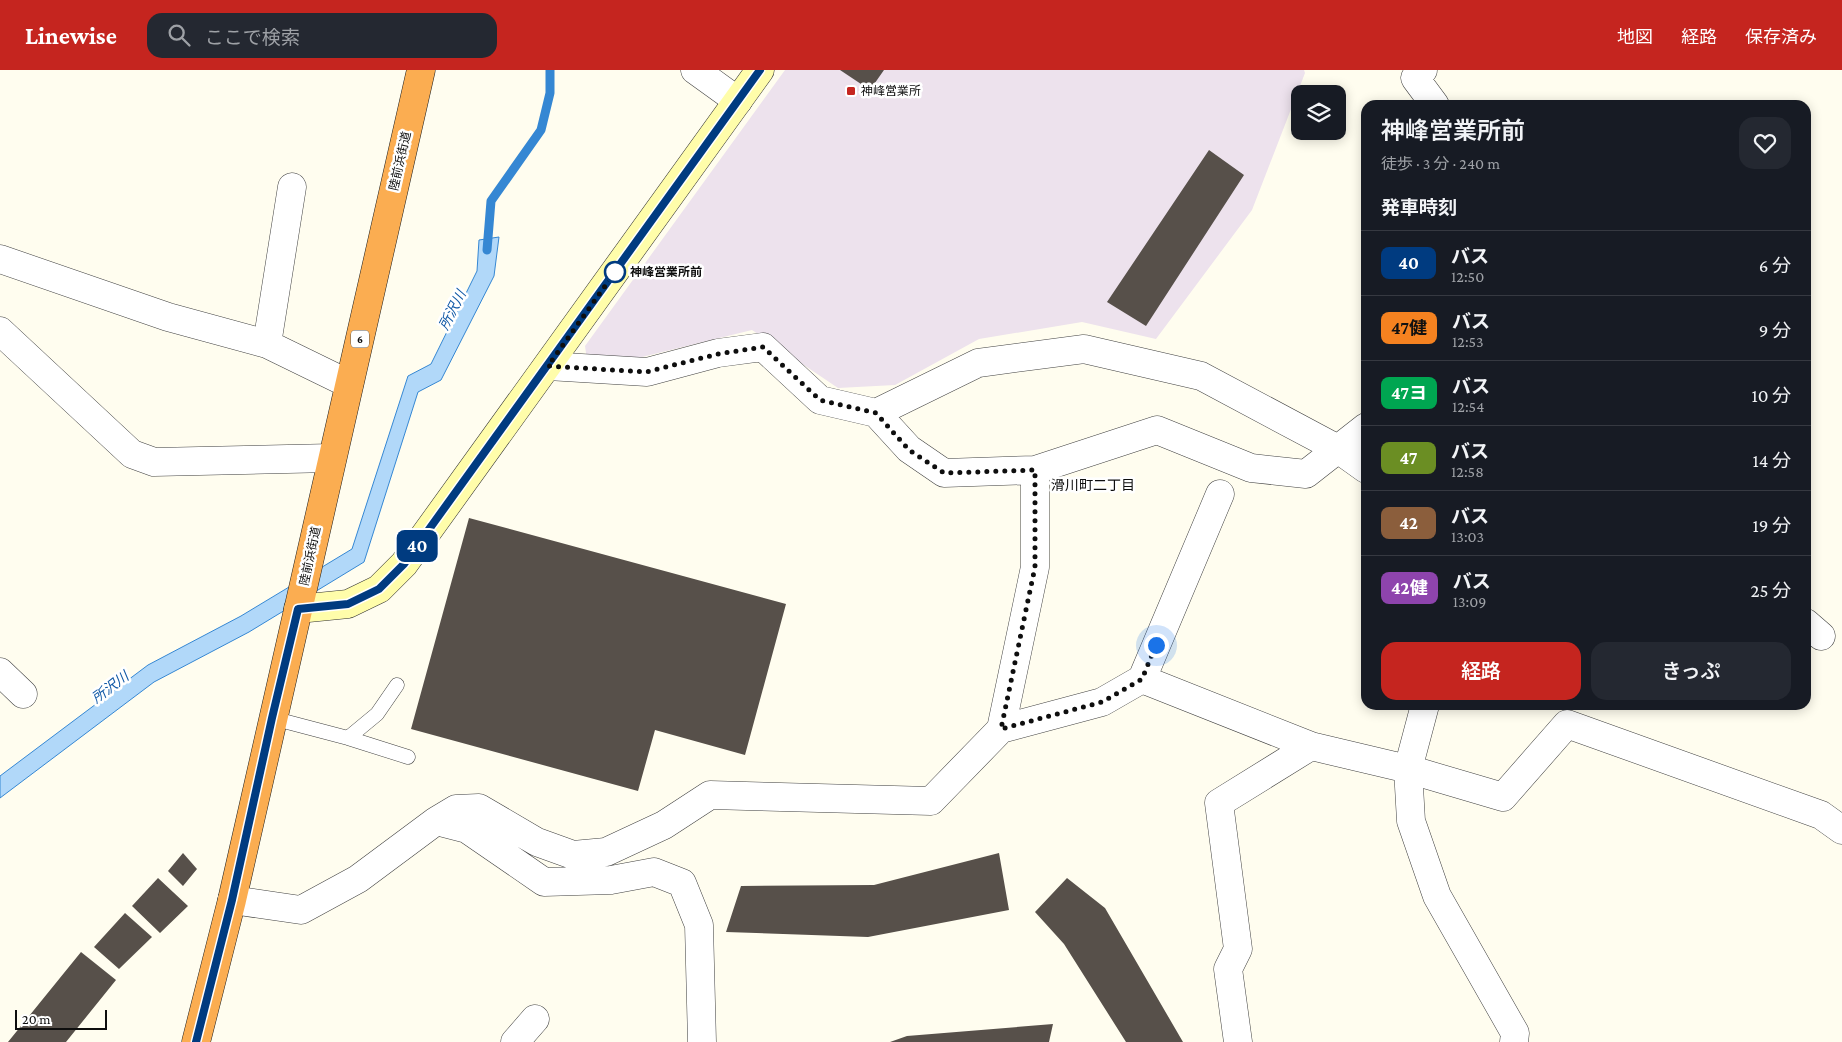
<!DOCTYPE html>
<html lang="ja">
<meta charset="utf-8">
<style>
body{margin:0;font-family:"Crimson Pro","Noto Sans JP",serif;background:#242831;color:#f1f3f6;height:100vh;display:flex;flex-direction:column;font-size:19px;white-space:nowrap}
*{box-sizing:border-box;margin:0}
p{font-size:16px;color:#9ea1a6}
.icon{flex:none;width:28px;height:28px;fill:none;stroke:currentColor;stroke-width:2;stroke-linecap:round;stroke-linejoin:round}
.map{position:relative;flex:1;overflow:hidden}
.details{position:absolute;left:1361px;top:30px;width:450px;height:610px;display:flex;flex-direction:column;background:#171b24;border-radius:15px;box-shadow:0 2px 12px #0003}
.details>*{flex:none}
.badge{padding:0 10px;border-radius:8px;font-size:18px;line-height:32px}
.buttons{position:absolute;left:1291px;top:15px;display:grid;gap:10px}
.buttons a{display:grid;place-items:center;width:55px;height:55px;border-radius:10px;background:#171b24;box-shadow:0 2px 12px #0003;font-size:25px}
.scale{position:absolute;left:15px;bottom:12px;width:92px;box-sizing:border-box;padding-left:5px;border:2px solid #0e0e0e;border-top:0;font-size:14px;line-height:18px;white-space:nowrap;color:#0e0e0e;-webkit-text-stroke:4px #fff;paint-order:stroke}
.you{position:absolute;width:25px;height:25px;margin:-12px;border:4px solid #fff;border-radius:50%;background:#1a73e8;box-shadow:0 0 0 8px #1a73e833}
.map>.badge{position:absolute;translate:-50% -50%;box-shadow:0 0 0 2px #fff}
h2{padding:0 20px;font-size:19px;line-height:45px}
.round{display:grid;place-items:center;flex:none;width:52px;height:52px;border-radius:15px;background:#242831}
.headline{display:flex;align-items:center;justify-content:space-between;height:85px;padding:0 20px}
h1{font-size:24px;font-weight:600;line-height:38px}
.primary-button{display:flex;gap:10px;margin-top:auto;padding:10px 20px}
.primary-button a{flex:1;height:58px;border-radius:15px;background:#c5251f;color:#fff;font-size:20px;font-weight:600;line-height:58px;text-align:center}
.primary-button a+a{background:#242831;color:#f1f3f6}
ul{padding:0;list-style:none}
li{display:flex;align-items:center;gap:15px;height:65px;padding:0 20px;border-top:1px solid #363941}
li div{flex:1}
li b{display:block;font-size:19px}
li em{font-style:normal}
li .badge{min-width:55px;font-weight:700;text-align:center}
header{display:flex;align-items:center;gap:30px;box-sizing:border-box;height:70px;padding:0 25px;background:#c5251f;color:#fff}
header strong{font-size:24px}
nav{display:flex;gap:28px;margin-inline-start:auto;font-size:18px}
.search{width:350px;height:45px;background:#242831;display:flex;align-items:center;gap:12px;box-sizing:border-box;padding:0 18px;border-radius:15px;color:#9ea1a6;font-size:19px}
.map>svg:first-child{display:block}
.industrial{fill:#ede2ed}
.water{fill:#b1d8f9;stroke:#3587d3}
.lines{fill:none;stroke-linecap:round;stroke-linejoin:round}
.stream{stroke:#3587d3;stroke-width:9}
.building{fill:#57504a}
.lane-casing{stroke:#414141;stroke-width:15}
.street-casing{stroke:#414141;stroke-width:29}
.secondary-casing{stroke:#303030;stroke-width:29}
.highway-casing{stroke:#1f1f1f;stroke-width:29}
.lane{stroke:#fff;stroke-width:14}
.street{stroke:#fff;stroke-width:28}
.secondary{stroke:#fffdaa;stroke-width:28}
.highway{stroke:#fbad51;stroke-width:28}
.line-casing{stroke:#fff;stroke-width:11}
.line{stroke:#003b80;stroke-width:8}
.walk{stroke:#0e0e0e;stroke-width:5;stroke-dasharray:0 9}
.poi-dot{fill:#c5251f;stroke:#fff;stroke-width:2}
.stop-dot{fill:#fff;stroke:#003b80;stroke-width:2.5}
.labels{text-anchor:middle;stroke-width:5;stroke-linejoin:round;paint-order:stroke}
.shield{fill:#fff;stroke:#565656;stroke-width:1}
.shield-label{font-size:11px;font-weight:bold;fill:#0e0e0e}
.poi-label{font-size:12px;fill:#0e0e0e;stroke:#fff;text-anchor:start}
.street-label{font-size:12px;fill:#0e0e0e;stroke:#fff}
.stop-label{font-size:12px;font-weight:bold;fill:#0e0e0e;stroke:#fff;text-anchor:start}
.water-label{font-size:14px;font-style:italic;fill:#1159a6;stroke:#fff}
.neighbourhood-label{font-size:14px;fill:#0e0e0e;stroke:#fff}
</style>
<header>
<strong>Linewise</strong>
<div class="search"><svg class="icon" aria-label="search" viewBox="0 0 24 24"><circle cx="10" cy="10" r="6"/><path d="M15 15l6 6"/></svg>ここで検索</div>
<nav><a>地図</a><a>経路</a><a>保存済み</a></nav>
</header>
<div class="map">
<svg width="1842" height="972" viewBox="0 0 1842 972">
<rect width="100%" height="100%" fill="#fffdef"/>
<!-- industrial -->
<path class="industrial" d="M785,0H1304L1305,3L1252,140L1156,269L1082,252L979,269L895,315L838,318L752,260L642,287L587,290L585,276Z"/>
<!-- water -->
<path class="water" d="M499,167L494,206L441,310L418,322L364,492L249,562L154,612L0,728V706L148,595L241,546L352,479L408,306L431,294L477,201L479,170Z"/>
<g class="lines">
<!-- stream -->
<path class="stream" d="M487,180L491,131L541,60L550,23V0"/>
</g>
<!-- building -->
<path class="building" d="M840,0H884L870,20Z
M1209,80L1244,105L1146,256L1107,232Z
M469,448L786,534L745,685L655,660L638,721L411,659Z
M183,783L197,799L183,816L168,801Z
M999,783L1009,840L868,867L726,862L741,816L874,815Z
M158,808L188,836L160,863L132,836Z
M1067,808L1105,838L1183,972H1126L1064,874L1035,842Z
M125,843L152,867L119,899L94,877Z
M81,882L116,910L66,972H8Z
M1053,954L1049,972H890L907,966Z"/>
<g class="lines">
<!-- lane casing -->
<g class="lane-casing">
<path id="lane" d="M272,648L348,668L408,687
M348,668L377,644L397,615"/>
</g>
<!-- street casing -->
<g class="street-casing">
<path id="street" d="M695,0L738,31
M1423,0L1415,8L1435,35
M0,189L168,247L267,274L292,117
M0,261L132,384L154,392L332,388
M267,274L349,314
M548,296L647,302L718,283L763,277L820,330L876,343L978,293L1084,279L1201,306L1338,379L1366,399
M876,343L909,379L944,403L1035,400L1157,360L1251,398L1306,404L1366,357
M1806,553L1821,566
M0,602L23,624
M1142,609L1311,676L1408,699L1503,727L1567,654L1821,745L1842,760
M1425,635L1408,699L1411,751L1437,826L1515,963L1514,972
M1001,659L1035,497V400
M436,751L456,739L479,738L537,772L573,785L606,782L664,755L710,725L931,731L1001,659L1102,632L1142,609L1220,424
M232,830L301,840L358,809L436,751L467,759L544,812L611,810L654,802L682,813L699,855L702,972
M515,972L535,949
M1238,972L1228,899L1238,879L1219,733L1311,676"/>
</g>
<!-- secondary casing -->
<g class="secondary-casing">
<path id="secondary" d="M298,539L348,534L379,519L404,494L760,0"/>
</g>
<!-- highway casing -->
<g class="highway-casing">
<path id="highway" d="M196,972L232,830L421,0"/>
</g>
<!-- lane -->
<use href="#lane" class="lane"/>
<!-- street -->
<use href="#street" class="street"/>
<!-- secondary -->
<use href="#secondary" class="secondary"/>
<!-- highway -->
<use href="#highway" class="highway"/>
</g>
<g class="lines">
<!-- line casing -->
<g class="line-casing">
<path id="line" d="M196,972L232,830L272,648L298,539L348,534L379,519L404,494L760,0"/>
</g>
<!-- line -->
<use href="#line" class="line"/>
<!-- walk -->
<path class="walk" d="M615,202L548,296L646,302L718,284L763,277L820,330L876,343L909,380L944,403L1035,400V497L1001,659L1102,632L1142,609L1156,575"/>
</g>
<!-- markers -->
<rect class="poi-dot" x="846" y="16" width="10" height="10" rx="2.5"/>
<circle class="stop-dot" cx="615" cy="202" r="10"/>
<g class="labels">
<!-- shield labels -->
<rect class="shield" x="351" y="260.5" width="18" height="17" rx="4"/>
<g class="shield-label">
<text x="360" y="273">6</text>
</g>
<!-- poi labels -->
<g class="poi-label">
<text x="861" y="25">神峰営業所</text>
</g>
<!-- street labels -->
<g class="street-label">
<text transform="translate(400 91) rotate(-77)" y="4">陸前浜街道</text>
<text transform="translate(310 486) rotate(-78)" y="4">陸前浜街道</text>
</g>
<!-- stop labels -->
<g class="stop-label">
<text x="630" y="206">神峰営業所前</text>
</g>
<!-- water labels -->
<g class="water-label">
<text transform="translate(452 240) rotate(-63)" y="5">所沢川</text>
<text transform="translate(110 617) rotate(-37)" y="5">所沢川</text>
</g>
<!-- neighbourhood labels -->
<g class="neighbourhood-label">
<text x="1093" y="420">滑川町二丁目</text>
</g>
</g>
</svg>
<div class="buttons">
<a><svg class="icon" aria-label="layers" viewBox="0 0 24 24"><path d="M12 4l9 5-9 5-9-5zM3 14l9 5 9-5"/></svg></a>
</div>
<div class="scale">20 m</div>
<div class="you" style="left:1156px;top:575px"></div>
<b class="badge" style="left:417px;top:476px;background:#003b80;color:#fff">40</b>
<section class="details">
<div class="headline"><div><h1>神峰営業所前</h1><p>徒歩 · 3 分 · 240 m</p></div><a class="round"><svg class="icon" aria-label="heart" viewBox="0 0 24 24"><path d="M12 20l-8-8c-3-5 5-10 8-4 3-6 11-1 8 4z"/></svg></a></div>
<h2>発車時刻</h2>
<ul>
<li><span class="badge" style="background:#003b80;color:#fff">40</span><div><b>バス</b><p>12:50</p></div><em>6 分</em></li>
<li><span class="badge" style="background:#f58220;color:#111">47健</span><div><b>バス</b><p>12:53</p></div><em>9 分</em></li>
<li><span class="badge" style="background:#00a651;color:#fff">47ヨ</span><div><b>バス</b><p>12:54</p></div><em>10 分</em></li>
<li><span class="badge" style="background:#6b8e23;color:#fff">47</span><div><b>バス</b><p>12:58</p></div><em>14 分</em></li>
<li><span class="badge" style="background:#8b5e3c;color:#fff">42</span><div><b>バス</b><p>13:03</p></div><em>19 分</em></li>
<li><span class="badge" style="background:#8e44ad;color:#fff">42健</span><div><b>バス</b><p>13:09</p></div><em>25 分</em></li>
</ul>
<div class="primary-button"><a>経路</a><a>きっぷ</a></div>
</section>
</div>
